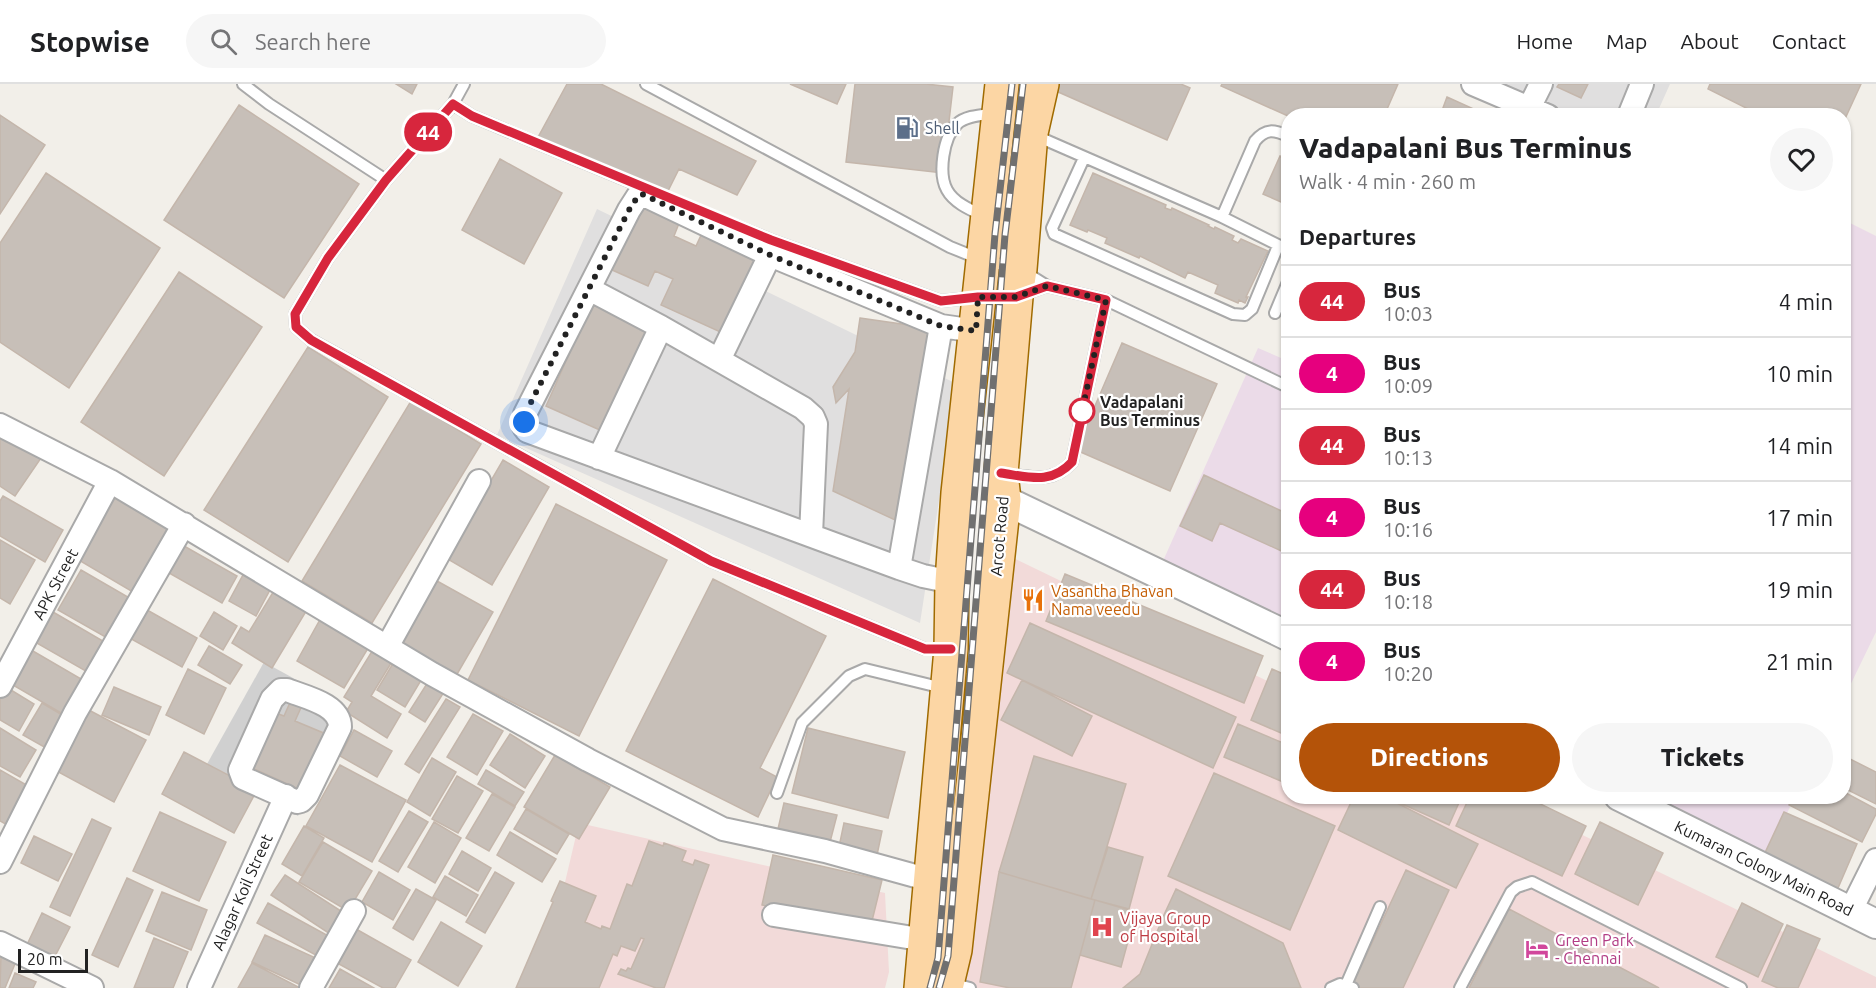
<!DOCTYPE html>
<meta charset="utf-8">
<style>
body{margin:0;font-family:Ubuntu,sans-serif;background:#f6f6f6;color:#202124;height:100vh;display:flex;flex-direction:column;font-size:22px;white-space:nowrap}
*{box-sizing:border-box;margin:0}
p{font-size:20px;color:#757577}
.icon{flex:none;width:33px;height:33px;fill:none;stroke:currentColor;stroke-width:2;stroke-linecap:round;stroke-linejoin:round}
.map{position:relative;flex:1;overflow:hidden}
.side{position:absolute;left:1281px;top:24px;width:570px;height:696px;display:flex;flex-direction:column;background:#fff;border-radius:24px;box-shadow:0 2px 4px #0004}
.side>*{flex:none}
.badge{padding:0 12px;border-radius:20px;font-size:21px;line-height:39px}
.scale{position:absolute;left:18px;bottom:15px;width:70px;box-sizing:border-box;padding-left:6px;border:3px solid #222;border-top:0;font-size:16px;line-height:21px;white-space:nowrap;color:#222;-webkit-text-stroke:4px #fff;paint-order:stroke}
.you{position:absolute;width:30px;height:30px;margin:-15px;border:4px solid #fff;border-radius:50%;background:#1a73e8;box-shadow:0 0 0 9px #1a73e833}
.map>.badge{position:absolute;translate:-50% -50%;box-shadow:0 0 0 3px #fff}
h2{padding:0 18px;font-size:22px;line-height:54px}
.round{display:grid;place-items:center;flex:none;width:63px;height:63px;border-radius:32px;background:#f6f6f6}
.headline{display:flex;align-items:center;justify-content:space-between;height:102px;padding:0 18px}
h1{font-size:28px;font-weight:800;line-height:45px}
.primary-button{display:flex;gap:12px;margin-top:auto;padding:12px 18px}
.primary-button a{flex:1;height:69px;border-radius:36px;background:#b45309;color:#fff;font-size:24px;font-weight:800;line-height:69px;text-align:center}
.primary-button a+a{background:#f6f6f6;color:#202124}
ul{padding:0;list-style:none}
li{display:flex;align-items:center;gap:18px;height:72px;padding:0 18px;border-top:2px solid #e0e0e0}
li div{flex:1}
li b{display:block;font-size:22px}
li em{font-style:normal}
li .badge{min-width:66px;font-weight:700;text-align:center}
header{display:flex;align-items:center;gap:36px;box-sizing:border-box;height:84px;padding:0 30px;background:#fff;border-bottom:2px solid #e0e0e0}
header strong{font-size:28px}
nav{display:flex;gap:33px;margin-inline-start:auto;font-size:21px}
.search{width:420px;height:54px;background:#f6f6f6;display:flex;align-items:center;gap:15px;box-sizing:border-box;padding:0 21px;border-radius:33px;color:#757577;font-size:22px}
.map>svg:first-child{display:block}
.residential{fill:#e0dfdf}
.commercial{fill:#f2dad9}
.industrial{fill:#ebdbe8}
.religious{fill:#d0d0d0}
.building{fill:#c7bfb8;stroke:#c4b6ab;stroke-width:1.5}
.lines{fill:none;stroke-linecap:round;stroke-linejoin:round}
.service-casing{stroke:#a9a9a9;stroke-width:14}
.minor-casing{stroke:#a9a9a9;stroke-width:26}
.tertiary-casing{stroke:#a9a9a9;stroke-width:32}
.primary-casing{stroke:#a06b00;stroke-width:36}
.service{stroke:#fff;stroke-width:10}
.minor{stroke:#fff;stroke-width:22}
.tertiary{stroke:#fff;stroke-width:28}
.primary{stroke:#fcd6a4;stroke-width:33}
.rail-casing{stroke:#707070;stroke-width:7}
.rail{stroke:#fff;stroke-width:4.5;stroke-dasharray:14;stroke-linecap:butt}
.line-casing{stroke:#fff;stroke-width:14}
.line{stroke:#d7263d;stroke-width:9}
.walk{stroke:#222;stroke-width:6;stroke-dasharray:0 10.8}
.stop-dot{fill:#fff;stroke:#d7263d;stroke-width:3}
.labels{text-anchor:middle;stroke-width:4.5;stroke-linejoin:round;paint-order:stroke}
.service-label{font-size:16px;fill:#4e5e75;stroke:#fff;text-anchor:start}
.stop-label{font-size:16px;font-weight:bold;fill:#222;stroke:#fff;text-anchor:start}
.street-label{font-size:16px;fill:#222;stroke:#fff}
.food-label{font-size:16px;fill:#c56008;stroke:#fff;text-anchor:start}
.health-label{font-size:16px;fill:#be3a42;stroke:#fff;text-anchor:start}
.hotel-label{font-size:16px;fill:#b23c85;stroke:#fff;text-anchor:start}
</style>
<header>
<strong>Stopwise</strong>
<div class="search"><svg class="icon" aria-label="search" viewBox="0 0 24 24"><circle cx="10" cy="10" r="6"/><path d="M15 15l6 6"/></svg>Search here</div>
<nav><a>Home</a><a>Map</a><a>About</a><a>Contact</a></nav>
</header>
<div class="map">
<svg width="1876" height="904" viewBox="0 0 1876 904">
<rect width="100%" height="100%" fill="#f2efe9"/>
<!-- residential -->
<path class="residential" d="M1482,0H1670L1657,29L1661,32L1551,31Z
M597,125L957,300L920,539L497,351Z"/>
<!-- commercial -->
<path class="commercial" d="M995,465L1288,607V712L1504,713L1876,893V904H960Z
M579,739L885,809L889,888L885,904H540Z"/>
<!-- industrial -->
<path class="industrial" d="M1844,136L1876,152V548L1844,614Z
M1258,264L1288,277V550L1159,486Z
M1621,713H1795L1761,781Z"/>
<!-- religious -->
<path class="religious" d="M264,578L353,627L298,732L207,680Z"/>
<!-- building -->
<path class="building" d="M396,0H417L412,10Z
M567,0H601L756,77L737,111L679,85L666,111L536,57Z
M790,0H846L837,20Z
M855,0H926L953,3L943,89L846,78Z
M1059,0H1181L1190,4L1167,56L1056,7Z
M1222,0H1398L1384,32H1288L1221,2Z
M1559,0H1588L1581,14L1557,3Z
M1710,0H1861L1844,37V32H1762L1708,5Z
M1447,13L1476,26L1473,32H1440Z
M239,21L359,100L284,214L164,136Z
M0,31L45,61L0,130Z
M1280,72L1288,76V121L1263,110Z
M500,75L562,109L524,180L462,146Z
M46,89L160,164L69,304L0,258V159Z
M1093,89L1166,121L1165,124L1171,126L1172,124L1209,141L1208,142L1214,145L1215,143L1234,152L1232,156L1238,159L1241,155L1268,167L1246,213H1248L1245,219L1239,216L1238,219L1215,209L1218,201L1188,188L1185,194L1140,172L1139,174L1105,159L1107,154L1088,146L1087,148L1070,141Z
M640,119L680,137L674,152L696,162L703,147L761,173L727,251L661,221L673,195L655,187L648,202L610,185Z
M179,188L262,243L164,392L81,338Z
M592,219L648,244L602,347L546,322Z
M860,234L929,244L895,436L833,407L849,305L836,319L833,303L855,268Z
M1122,259L1217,300L1170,407L1076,366Z
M308,263L388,313L288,478L204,426Z
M411,317L481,360L372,539L302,497Z
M0,350L41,374L15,412L0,402Z
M503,376L549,403L492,501L446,474Z
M1204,391L1288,430V470L1220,439L1212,457L1180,442Z
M3,412L63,446L45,478L0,452V417Z
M114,412L175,447L138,511L77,475Z
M556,420L667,476L579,652L468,596Z
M0,456L35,476L10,520L0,514Z
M184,462L237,492L222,519L169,489Z
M81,486L133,516L109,555L58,526Z
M244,489L271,504L256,532L229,517Z
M1065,490L1263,572L1244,619L1046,537Z
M713,495L826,552L760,684L777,693L758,733L626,667Z
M437,497L493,528L456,592L401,561Z
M275,505L308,524L272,584L232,559L241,543L249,548Z
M140,522L197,554L182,583L124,551Z
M53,528L108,560L91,590L35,558Z
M214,528L237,542L223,566L200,552Z
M322,532L370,561L344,604L297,577Z
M1030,539L1236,633L1213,684L1007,589Z
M209,562L242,581L230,600L198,581Z
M26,563L88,599L68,633L6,597Z
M374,564L393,576L371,612L401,630L387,654L346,628L352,618L344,613Z
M395,576L423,593L405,623L377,606Z
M188,585L226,604L204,650L166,631Z
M1272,585L1288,592V652L1251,636Z
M1022,596L1092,632L1072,672L1001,636Z
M428,598L444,608L425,638L409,628Z
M6,603L34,620L19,647L0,636V613Z
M114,603L161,623L149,651L102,631Z
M292,614L303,619L295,637L326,650L301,706L250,683L273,628L284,632Z
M446,615L460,623L419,689L405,680Z
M42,619L64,632L46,664L23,651Z
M83,623L146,656L114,718L51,684Z
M473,630L503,647L477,691L447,673Z
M1238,640L1288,661V700L1224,673Z
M0,644L36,666L20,693L0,682Z
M808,644L905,668L888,734L792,709Z
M354,646L392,667L377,693L340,672Z
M510,650L545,672L525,704L490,681Z
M184,668L257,706L234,749L162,710Z
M555,671L610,703L579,755L524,723Z
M1034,672L1126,700L1091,815L999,788Z
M1844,672L1876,688V720L1844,704Z
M432,674L456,688L430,732L407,718Z
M340,681L406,716L372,778L306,742Z
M0,686L30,703L9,742L0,737Z
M486,686L524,708L515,722L478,700Z
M1214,689L1335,742L1290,846L1168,792Z
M457,692L483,707L458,749L432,735Z
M1844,708L1876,725V730L1862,758L1789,721L1793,712H1844Z
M492,710L515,723L489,767L466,754Z
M1354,712H1383L1478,760L1456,804L1338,746Z
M1403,712H1462L1449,741L1400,719Z
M1470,712H1524L1586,742L1562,792L1456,742Z
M784,719L837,731L830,758L778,745Z
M526,725L569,750L557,770L514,745Z
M409,727L428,738L398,788L379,777Z
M160,728L226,758L199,817L133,787Z
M1784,728L1857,760L1838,804L1764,771Z
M92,735L111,744L70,832L50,823Z
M434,738L461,754L435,799L408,783Z
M1600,738L1663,769L1638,821L1575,790Z
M844,739L882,747L877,771L839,763Z
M304,742L324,754L302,792L282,780Z
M510,748L556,775L542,798L497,771Z
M34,752L72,770L58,797L21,779Z
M649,757L663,762L664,759L686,767L682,777L693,781L695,776L709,781L664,904H656L618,890L621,885L626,887L628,884L631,885L644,855L641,854L635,867L621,862L617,872L613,870L599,904H516L553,818L551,817L560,797L596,812L585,838L601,845L602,842L610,845L627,800L632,802Z
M323,758L372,787L348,827L299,798Z
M1108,763L1143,773L1129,825L1091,815Z
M462,767L491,784L478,807L449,790Z
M773,771L882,796L870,845L762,821Z
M1406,786L1449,806L1403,904H1358L1352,902Z
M379,788L410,806L393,836L362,818Z
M495,788L514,799L485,849L466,838Z
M999,788L1095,816L1071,904H1010L980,898Z
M285,791L344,829L330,850L271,811Z
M445,792L478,811L466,832L433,813Z
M127,794L153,806L118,883L92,871Z
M416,805L436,816L413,856L393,844Z
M1176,805L1283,859L1301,904H1123L1140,890L1163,833Z
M162,808L207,826L191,866L146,847Z
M1095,816L1136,828L1121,883L1080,871Z
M268,819L334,855L323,875L257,839Z
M1742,819L1783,840L1758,893L1716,873Z
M1509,825L1659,904H1469Z
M42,829L70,843L52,878L25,865Z
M441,838L482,862L458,902L418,878Z
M1787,841L1820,855L1798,904H1778L1762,897Z
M356,845L411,876L395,904H383L337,879Z
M265,851L318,875L305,903L252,878Z
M154,854L188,868L173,904H134Z
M1,869L17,875L5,904H0Z
M252,879L300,904H238Z
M340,885L374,904H329Z
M15,889L36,898L33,904H9Z"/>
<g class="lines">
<!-- service casing -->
<g class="service-casing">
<path id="service" d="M243,0L269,20L386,96L328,174L295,230L296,243L311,256L711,477L925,565H946
M464,0L453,20L472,32L650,106
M646,0L950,163L982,176L1020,185L1047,202L1106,216L1288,303
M1034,51L1222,133L1288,166
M1084,74L1052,144L1054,150L1233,230L1245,231L1252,225L1278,162
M386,96L453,20
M984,132C971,126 954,119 947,106C938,90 943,53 957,40C966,31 985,31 997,29
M1222,133L1255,57C1266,44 1274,46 1288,52
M719,135L771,156L941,217L978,213H1016L1047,202
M1275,229L1288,198
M1006,390C1033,393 1052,400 1072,378L1106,216
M777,709L802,639L849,592L865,585L943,604
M950,899L970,904
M1346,901L1380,823
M1331,904L1340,900L1353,904
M1460,904L1511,808L1517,803L1532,798L1741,904"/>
</g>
<!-- minor casing -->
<g class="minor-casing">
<path id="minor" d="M1473,0L1548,32
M1529,24L1541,0
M1629,32L1642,0
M589,205L661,243
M719,276L770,171
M0,341L110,397L432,590L588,676L723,745L825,767L930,796
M599,374L661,243L803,324L813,333L816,340L811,451
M899,484L941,242
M952,498L923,492L899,484L527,347L524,343L525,330L629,126L638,112L642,110L770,171L941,242L976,247
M387,563L479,397
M0,602L110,397
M281,606H287C304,613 340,620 340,643L307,711L301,717L297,718L243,694L240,686L272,615Z
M0,778L75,629L184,440
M1851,826L1876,776
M774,831L925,856
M0,859L92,904
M199,904L286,712
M311,904L354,827"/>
</g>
<!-- tertiary casing -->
<g class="tertiary-casing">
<path id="tertiary" d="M1004,416L1288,552
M1619,712L1876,840"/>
</g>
<!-- primary casing -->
<g class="primary-casing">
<path id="primary" d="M921,904L951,565L952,498L958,409L1002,0
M946,904L955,866L1004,416L1001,389L1016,213L1020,185L1031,49L1042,0"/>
</g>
<!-- service -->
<use href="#service" class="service"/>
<!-- minor -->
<use href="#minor" class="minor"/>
<!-- tertiary -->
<use href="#tertiary" class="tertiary"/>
<!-- primary -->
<use href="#primary" class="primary"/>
<!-- rail casing -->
<g class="rail-casing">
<path id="rail" d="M930,904L938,874L995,150L1012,0
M939,904L948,872L1005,151L1023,0"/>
</g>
<!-- rail -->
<use href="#rail" class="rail"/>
</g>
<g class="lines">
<!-- line casing -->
<g class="line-casing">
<path id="line" d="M951,565H925L711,477L327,265L311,256L296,243L295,230L328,174L386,96L453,20L472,32L771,156L941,217L978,213H1016L1047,202L1106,216L1072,378C1051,401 1029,393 1001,389"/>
</g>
<!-- line -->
<use href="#line" class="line"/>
<!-- walk -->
<path class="walk" d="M524,338L525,330L629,126L638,112L642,110L770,171L941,242L976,247L978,213H1016L1047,202L1106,216L1081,332L1082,327"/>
</g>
<!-- icons -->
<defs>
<g id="fuel-bare" transform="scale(1.8)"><path d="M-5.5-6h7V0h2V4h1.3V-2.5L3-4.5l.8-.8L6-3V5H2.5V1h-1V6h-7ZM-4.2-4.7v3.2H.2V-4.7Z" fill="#5c6f8a" stroke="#fff" stroke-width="2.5" paint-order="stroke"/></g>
<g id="restaurant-bare" transform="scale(1.8)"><path d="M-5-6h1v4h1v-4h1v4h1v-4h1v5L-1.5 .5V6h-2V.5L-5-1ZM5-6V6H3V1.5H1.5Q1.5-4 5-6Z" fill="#e8710a" stroke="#fff" stroke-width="2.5" paint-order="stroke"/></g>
<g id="hospital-bare" transform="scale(1.8)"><path d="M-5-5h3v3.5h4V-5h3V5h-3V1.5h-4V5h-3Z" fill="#e0444e" stroke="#fff" stroke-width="2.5" paint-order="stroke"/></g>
<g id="hotel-bare" transform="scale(1.8)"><path d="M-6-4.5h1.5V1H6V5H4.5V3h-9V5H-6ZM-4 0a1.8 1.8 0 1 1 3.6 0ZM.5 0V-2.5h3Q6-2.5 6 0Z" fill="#d1479c" stroke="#fff" stroke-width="2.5" paint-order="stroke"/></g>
</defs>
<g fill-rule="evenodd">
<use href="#fuel-bare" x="907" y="44"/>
<use href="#restaurant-bare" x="1033" y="516"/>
<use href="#hospital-bare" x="1102" y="843"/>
<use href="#hotel-bare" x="1537" y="865"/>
</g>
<!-- markers -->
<circle class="stop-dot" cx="1082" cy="327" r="12"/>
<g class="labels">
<!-- service labels -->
<g class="service-label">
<text x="925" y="50">Shell</text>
</g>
<!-- stop labels -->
<g class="stop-label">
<text x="1100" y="324">Vadapalani<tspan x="1100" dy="18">Bus Terminus</tspan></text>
</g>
<!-- street labels -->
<g class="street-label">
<text transform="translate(999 452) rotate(-85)" y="6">Arcot Road</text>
<text transform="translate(55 500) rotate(-62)" y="6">APK Street</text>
<text transform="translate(1764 784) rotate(26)" y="6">Kumaran Colony Main Road</text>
<text transform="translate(242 808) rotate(-66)" y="6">Alagar Koil Street</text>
</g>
<!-- food labels -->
<g class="food-label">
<text x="1051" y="513">Vasantha Bhavan<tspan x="1051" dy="18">Nama veedu</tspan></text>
</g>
<!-- health labels -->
<g class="health-label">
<text x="1120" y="840">Vijaya Group<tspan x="1120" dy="18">of Hospital</tspan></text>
</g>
<!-- hotel labels -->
<g class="hotel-label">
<text x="1555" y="862">Green Park<tspan x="1555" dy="18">- Chennai</tspan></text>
</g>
</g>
</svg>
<div class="scale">20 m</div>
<div class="you" style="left:524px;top:338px"></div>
<b class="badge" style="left:428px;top:48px;background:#d7263d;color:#fff">44</b>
<section class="side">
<div class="headline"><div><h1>Vadapalani Bus Terminus</h1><p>Walk · 4 min · 260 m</p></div><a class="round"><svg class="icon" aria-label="heart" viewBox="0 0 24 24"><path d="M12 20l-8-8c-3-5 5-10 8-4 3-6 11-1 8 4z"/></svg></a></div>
<h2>Departures</h2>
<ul>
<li><span class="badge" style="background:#d7263d;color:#fff">44</span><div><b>Bus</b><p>10:03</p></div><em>4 min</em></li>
<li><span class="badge" style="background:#e6007e;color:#fff">4</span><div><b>Bus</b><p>10:09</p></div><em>10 min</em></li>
<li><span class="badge" style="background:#d7263d;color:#fff">44</span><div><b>Bus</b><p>10:13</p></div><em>14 min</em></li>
<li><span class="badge" style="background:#e6007e;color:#fff">4</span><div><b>Bus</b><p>10:16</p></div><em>17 min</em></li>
<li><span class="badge" style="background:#d7263d;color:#fff">44</span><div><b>Bus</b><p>10:18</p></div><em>19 min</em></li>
<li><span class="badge" style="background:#e6007e;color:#fff">4</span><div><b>Bus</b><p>10:20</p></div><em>21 min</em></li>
</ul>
<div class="primary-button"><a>Directions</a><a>Tickets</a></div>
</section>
</div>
